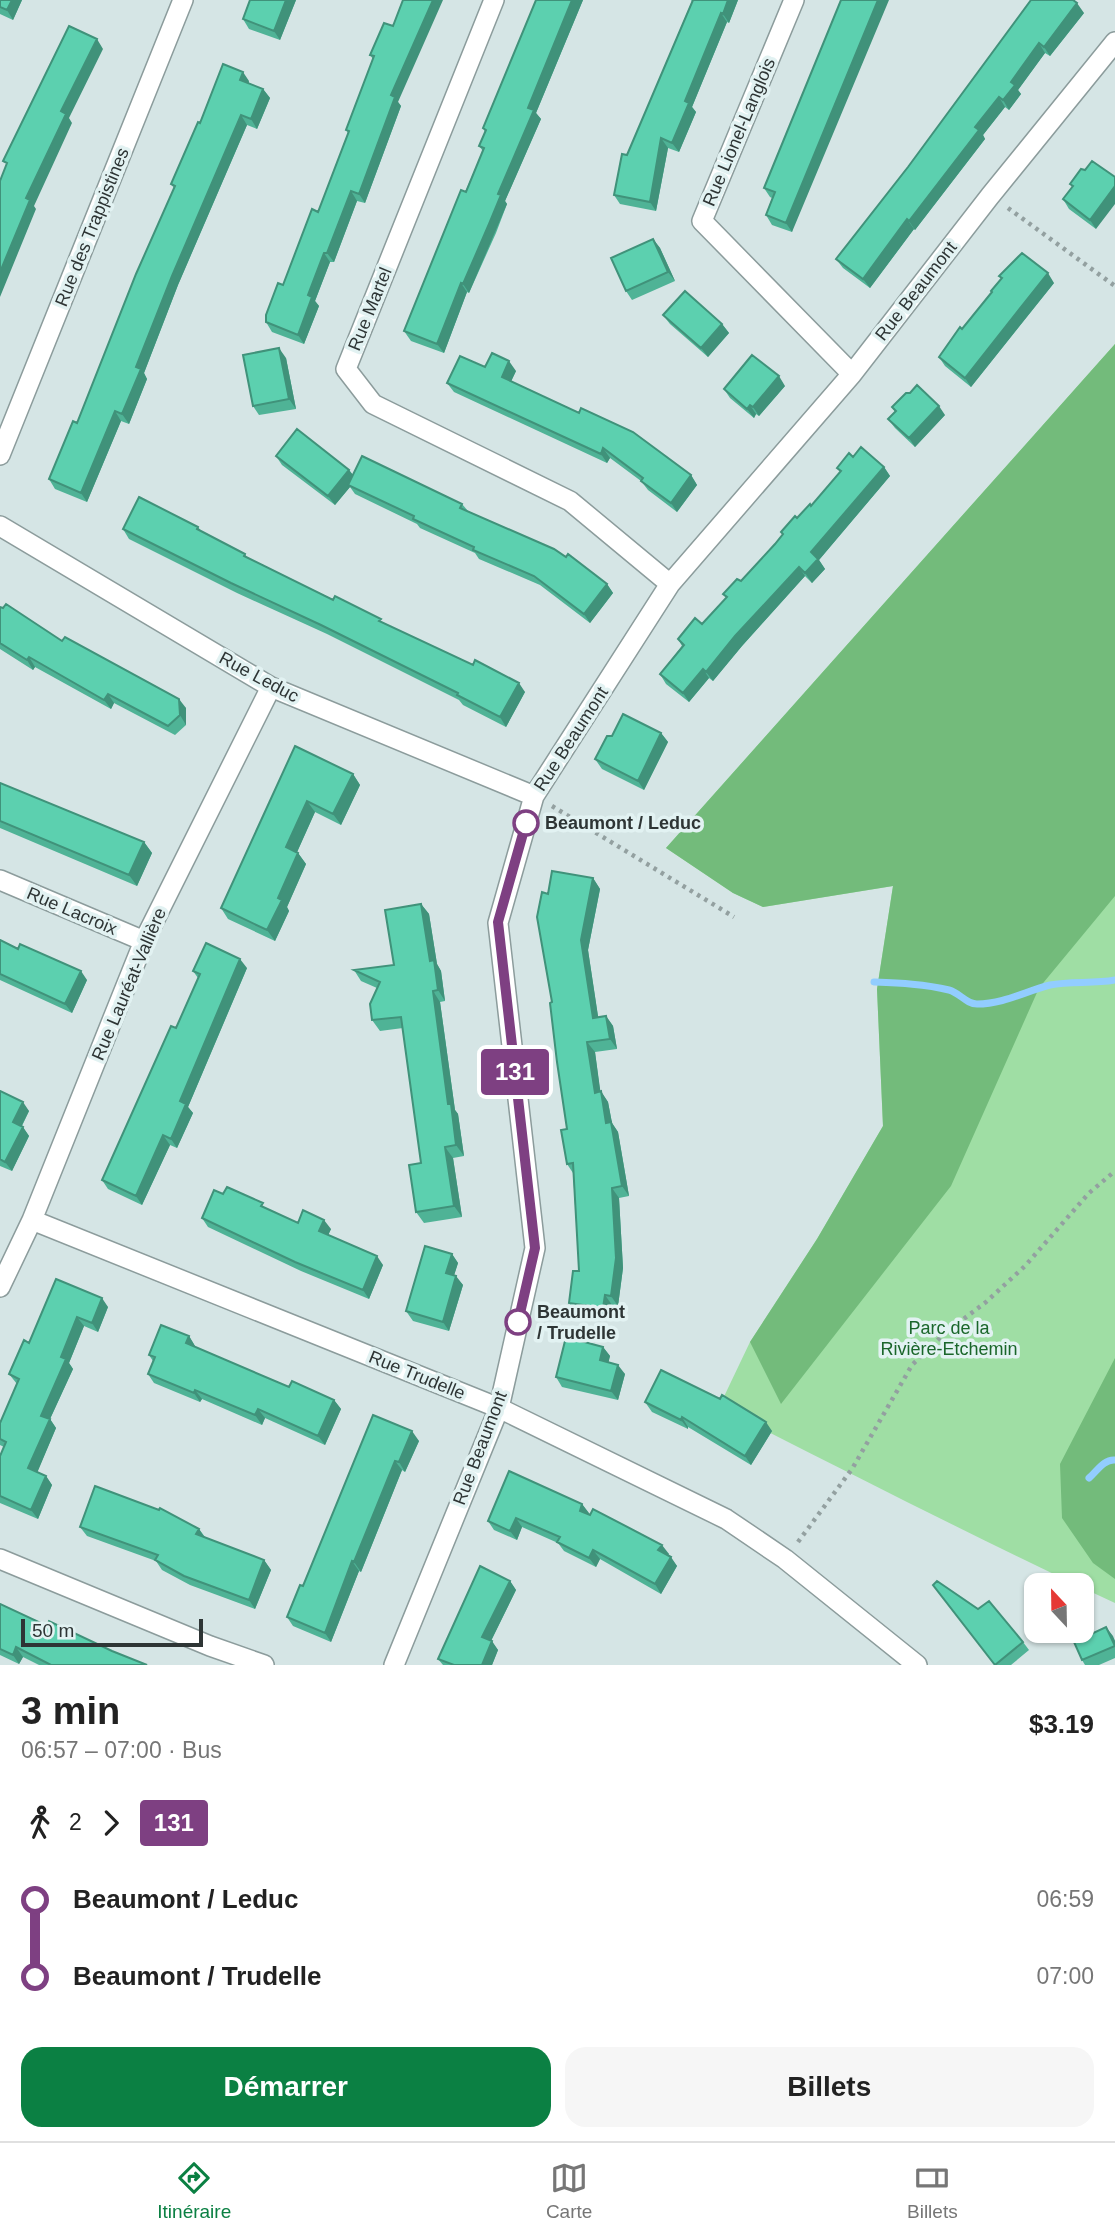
<!DOCTYPE html>
<html lang="fr">
<meta charset="utf-8">
<style>
body{margin:0;font-family:Arial,sans-serif;background:#f6f6f6;color:#222;height:100vh;display:flex;flex-direction:column;font-size:26px;white-space:nowrap}
*{box-sizing:border-box;margin:0}
p{font-size:23px;color:#767676}
.icon{flex:none;width:38px;height:38px;fill:none;stroke:currentColor;stroke-width:2;stroke-linecap:round;stroke-linejoin:round}
.map{position:relative;height:1665px;overflow:hidden}
.panel{display:flex;flex-direction:column;background:#fff;flex:1}
.panel>*{flex:none}
.badge{padding:0 14px;border-radius:5px;font-size:24px;line-height:46px}
.needle{width:46px;rotate:338deg}
.buttons{position:absolute;left:1024px;top:1573px;display:grid;gap:14px}
.buttons a{display:grid;place-items:center;width:70px;height:70px;border-radius:14px;background:#fff;box-shadow:0 2px 5px #0004;font-size:35px}
.scale{position:absolute;left:21px;bottom:18px;width:182px;box-sizing:border-box;padding-left:7px;border:4px solid #2e3535;border-top:0;font-size:19px;line-height:24px;white-space:nowrap;color:#2e3535;-webkit-text-stroke:5px #e2f2f2;paint-order:stroke}
.map>.badge{position:absolute;translate:-50% -50%;box-shadow:0 0 0 4px #fff}
.legs{display:flex;align-items:center;gap:10px;height:77px;padding:0 21px;font-size:23px}
.legs p{margin-inline-start:auto}
.headline{display:flex;align-items:center;justify-content:space-between;height:119px;padding:0 21px}
h1{font-size:38px;font-weight:600;line-height:52px}
.action{display:flex;gap:14px;margin-top:auto;padding:14px 21px}
.action a{flex:1;height:80px;border-radius:21px;background:#0b8043;color:#fff;font-size:28px;font-weight:600;line-height:80px;text-align:center}
.action a+a{background:#f6f6f6;color:#222}
ul{padding:0 21px;list-style:none}
li{display:flex;align-items:center;gap:24px;height:77px;font-size:26px}
li i{display:grid;place-items:center;width:10px;height:100%;margin:0 9px;background:currentColor}
li i::after{content:'';width:18px;height:18px;margin:-9px;border:5px solid;border-radius:50%;background:#fff}
li p{margin-inline-start:auto}
li:first-child i{background:linear-gradient(#0000 50%,currentColor 0)}
li:last-child i{background:linear-gradient(currentColor 50%,#0000 0)}
.tab-bar{display:flex;justify-content:space-around;align-items:center;height:98px;border-top:2px solid #e0e0e0;background:#fff;font-size:19px;color:#767676}
.tab-bar a{display:grid;justify-items:center;gap:4px}
.tab-bar .active{color:#0b8043}
.map>svg:first-child{display:block}
.green{fill:#9fdea4}
.forest{fill:#73bb7b}
.lines{fill:none;stroke-linecap:round;stroke-linejoin:round}
.stream{stroke:#92cdff;stroke-width:7}
.minor-casing{stroke:#8c9c9c;stroke-width:22}
.path{stroke:#93a0a0;stroke-width:4.5;stroke-dasharray:3.5 5;stroke-linecap:butt}
.minor{stroke:#fff;stroke-width:19}
.wall{fill:#4fb396}
.shaded-wall{fill:#40927a}
.building{fill:#5cd0af;stroke:#40927a;stroke-width:2}
.line-1-casing{stroke:#fff;stroke-width:16}
.line-1{stroke:#7e4082;stroke-width:10}
.stop-1-dot{fill:#fff;stroke:#7e4082;stroke-width:3.5}
.labels{text-anchor:middle;stroke-width:7;stroke-linejoin:round;paint-order:stroke}
.street-label{font-size:18px;fill:#2e3535;stroke:#e2f2f2}
.stop-label{font-size:18px;font-weight:bold;fill:#2e3535;stroke:#e2f2f2;text-anchor:start}
.park-label{font-size:18px;fill:#1a662a;stroke:#e2f2f2}
</style>
<div class="map">
<svg width="1115" height="1665" viewBox="0 0 1115 1665">
<rect width="100%" height="100%" fill="#d5e5e5"/>
<!-- green -->
<path class="green" d="M1115,344V1603C984,1542 850,1473 719,1407L750,1342L817,1239L883,1126L877,989L893,886L763,907L733,893L666,848Z"/>
<!-- forest -->
<path class="forest" d="M1115,344V896L1039,988L951,1186L781,1404L750,1342L817,1239L883,1126L877,989L893,886L763,907L733,893L666,848Z
M1115,1358V1579L1093,1563L1062,1518L1060,1464Z"/>
<g class="lines">
<!-- stream -->
<path class="stream" d="M874,982C899,983 925,984 949,990C960,993 966,1004 977,1004C1004,1004 1026,991 1050,985C1071,981 1094,984 1115,980
M1089,1478C1097,1471 1104,1459 1115,1460"/>
<!-- minor casing -->
<g class="minor-casing">
<path id="minor" d="M494,0L346,369L373,404L570,501L670,584
M794,0L702,221L852,374
M0,455L183,0
M0,526L271,687L534,796
M0,880L144,941
M32,1220L499,1408L726,1519L785,1559L917,1665
M0,1287L32,1220L144,941L271,687
M0,1559L210,1646L264,1665
M394,1665L499,1408L535,1248L498,923L534,796L670,584L852,374L990,196L1115,42"/>
</g>
<!-- path -->
<path class="path" d="M1008,208L1115,286
M552,806L734,917
M798,1542L852,1469L912,1365L945,1333L986,1302L1025,1266L1089,1193L1115,1171"/>
<!-- minor -->
<use href="#minor" class="minor"/>
</g>
<!-- wall -->
<path class="wall" d="M0,0H22L13,20L0,14Z
M250,0H296L280,40L249,29L243,19Z
M536,0H583L536,113L541,119L505,201L507,204L496,233L469,293L467,292L444,353L411,341L404,331L483,151L479,146L485,132L483,128Z
M691,0H738L729,23L727,22L692,107L696,112L679,152L668,148L656,211L620,204L614,195L627,155L692,1Z
M841,0L792,232L772,225L766,215L772,198L770,197L764,188Z
M1031,0L1084,13L1050,56L1045,53L1018,90L1021,94L1009,110L1005,107L983,135L985,139L915,230L914,229L870,288L843,268L836,259L908,167Z
M384,23L398,102L401,106L365,203L357,201L334,262H330L315,301L319,306L304,344L272,332L266,322L318,212L348,133L346,130L373,59L370,55Z
M249,81V83L263,89L270,98L257,129L247,125L178,285L144,373L147,379L129,424L121,421L87,502L55,489L49,479L77,423L174,188L171,184L200,123Z
M1081,169L1096,229L1069,209L1063,199L1072,187L1070,184Z
M653,239L660,248L675,281L632,300L626,291Z
M999,276L1054,283L971,387L945,366L939,357L992,293L1001,279Z
M663,315L722,324L729,333L708,357L670,324Z
M286,358L296,409L259,415L253,406Z
M485,367L516,371L511,381L691,475L697,485L677,512L648,490L641,481L610,458L607,463L454,392L447,383Z
M785,386L759,416L756,414L754,418L730,398L724,389Z
M892,407L945,415L915,447L895,428L888,419L895,412Z
M276,456L349,470L353,475L462,504L468,511L566,557L607,584L613,593L590,623L540,585L479,559L475,553L420,528L417,524L355,494L350,487L335,505L282,465Z
M853,457L884,467L890,476L819,560L825,569L812,583L805,576L742,646L713,681L709,678L689,702L666,684L660,674L682,646L678,639L702,624L726,598L723,594L741,581L775,544L783,534L781,532L811,506L840,472L837,468Z
M198,527L201,531L245,554L247,558L525,692L506,727L463,705L459,700L327,634L237,593L129,539L123,529Z
M0,607L186,708V725L175,735L114,703L111,709L35,667L33,670L0,649Z
M661,733L668,742L644,790L602,769L595,759Z
M295,746L353,774L360,785L341,825L315,812L297,852L298,853L306,864L287,907L289,911L275,941L228,919L221,908Z
M0,783L144,842L152,853L137,886L0,828Z
M593,878L600,889L588,950L598,1017L606,1016L613,1026L617,1049L595,1052L600,1091L608,1102L612,1123L618,1132L629,1196L619,1198L623,1268L618,1306L612,1305L610,1318L576,1313L569,1303L579,1271L573,1173L567,1164V1129L552,1002Z
M421,904L429,914L437,964L441,971L445,1001L440,1002L455,1110L458,1114L464,1156L453,1158L462,1217L424,1223L416,1212L421,1163L403,1028L380,1031L372,1020L377,988L361,981L354,970L394,965Z
M0,940L87,980L72,1013L0,980Z
M247,968L188,1107L193,1113L177,1148L170,1145L142,1205L108,1189L102,1180L176,1028L198,978L193,971Z
M0,1091L29,1111L22,1126L29,1136L12,1171L0,1166Z
M223,1194L266,1208L298,1223L331,1229L328,1235L383,1265L369,1299L301,1271L208,1227L202,1218Z
M452,1254L458,1263L454,1275L463,1285L449,1331L413,1321L406,1311Z
M56,1279L108,1307L98,1332L84,1326L69,1363L73,1369L50,1419L56,1428L37,1472L46,1476L52,1485L38,1519L0,1503V1456L4,1447L0,1445V1423L17,1384L9,1374L29,1343Z
M189,1336L195,1346V1347L289,1387L334,1400L341,1409L325,1445L265,1418L262,1425L202,1399L200,1402L154,1383L148,1374L153,1361L149,1355Z
M603,1347L610,1356L608,1362L625,1374L618,1400L562,1387L556,1377Z
M720,1399L772,1431L751,1465L688,1427V1429L652,1412L645,1402Z
M373,1415L419,1441L405,1472L402,1470L361,1572L359,1571L331,1642L293,1626L287,1617L303,1586Z
M582,1504L589,1514L669,1554L668,1555L677,1566L661,1594L600,1559L596,1567L564,1551L558,1543L522,1527L517,1540L494,1530L488,1521Z
M80,1527L199,1529L205,1537L264,1560L271,1570L255,1609L190,1585L162,1570L156,1561L87,1536Z
M510,1581L516,1590L491,1641L498,1650L492,1665H443L438,1659Z
M933,1585L1023,1642L1029,1650L1011,1665H995Z
M0,1604L47,1626L147,1665H39L23,1657L19,1664L0,1655Z
M1106,1627L1115,1641V1658L1099,1665H1085L1082,1660Z"/>
<!-- shaded-wall -->
<path class="shaded-wall" d="M12,0H22L13,20L7,10Z
M286,0H296L280,40L274,31Z
M433,0H443L398,102L401,106L365,203L359,194L391,95Z
M572,0H583L536,113L541,119L505,201L507,204L469,293L463,284L498,194L528,108Z
M728,0H738L729,23L723,14Z
M878,0H889L792,232L786,223Z
M1077,3L1084,13L1050,56L1044,47Z
M721,13L727,22L692,107L696,112L679,152L672,143L685,101Z
M97,39L103,49L69,118L72,123L34,206L36,209L0,297V272L26,198L61,111Z
M1039,43L1045,53L1018,90L1021,94L1009,110L1003,100L1011,82Z
M243,72L249,81L247,89L240,80Z
M263,89L270,98L257,129L251,119Z
M999,97L1005,107L983,135L985,139L915,230L909,221L975,127Z
M241,115L247,125L178,285L144,373L147,379L129,424L122,414L136,367L172,276Z
M661,138L668,148L656,211L650,202Z
M1115,186V204L1096,229L1090,220Z
M351,191L357,201L334,262L327,253Z
M907,219L914,229L870,288L863,279Z
M653,239L660,248L675,281L668,272Z
M324,253L330,262L315,301L319,306L304,344L298,335L308,295Z
M1048,273L1054,283L971,387L965,378Z
M461,283L467,292L444,353L437,344Z
M722,324L729,333L708,357L701,348Z
M279,348L286,358L296,409L289,399Z
M509,361L516,371L509,386L502,377Z
M779,376L785,386L759,416L753,407Z
M750,405L756,414L754,418L747,409Z
M939,406L945,415L915,447L909,438Z
M115,411L121,421L87,502L81,493Z
M603,448L610,458L607,463L601,454Z
M884,467L890,476L819,560L825,569L812,583L805,573L811,552Z
M349,470L356,479L348,485L350,487L335,505L328,496Z
M691,475L697,485L677,512L671,503Z
M799,567L805,576L742,646L713,681L706,672L735,636Z
M607,584L613,593L590,623L584,614Z
M29,657L35,667L33,670L27,660Z
M703,669L709,678L689,702L683,693Z
M519,683L525,692L506,727L500,717Z
M108,694L114,703L111,709L104,700Z
M179,699L186,708V725L180,715Z
M661,733L668,742L644,790L638,781Z
M353,774L360,785L341,825L333,814Z
M307,801L315,812L294,859L286,847Z
M144,842L152,853L137,886L129,875Z
M298,853L306,864L287,907L289,911L275,941L267,930L278,898Z
M593,878L600,889L588,950L600,1029L593,1018L581,940Z
M421,904L429,914L437,964L441,971L445,1001L438,990L430,961Z
M240,959L247,968L188,1107L193,1113L177,1148L171,1139L180,1101Z
M81,971L87,980L72,1013L65,1004Z
M433,991L440,1002L455,1110L458,1114L464,1156L456,1145L448,1104Z
M606,1016L613,1026L617,1049L610,1039Z
M587,1042L595,1052L602,1103L595,1093Z
M601,1091L608,1102L612,1123L618,1132L629,1196L622,1186L606,1123Z
M23,1102L29,1111L19,1131L13,1122Z
M23,1127L29,1136L12,1171L5,1162Z
M163,1135L170,1145L142,1205L136,1196Z
M445,1147L453,1158L462,1217L454,1206Z
M612,1188L619,1198L623,1268L618,1306L611,1296Z
M324,1220L331,1229L326,1240L319,1231Z
M452,1254L458,1263L452,1282L446,1273Z
M377,1256L383,1265L369,1299L363,1290Z
M456,1276L463,1285L449,1331L443,1322Z
M605,1295L612,1305L610,1318L603,1308Z
M102,1298L108,1307L98,1332L92,1323Z
M77,1317L84,1326L69,1363L73,1369L50,1419L56,1428L35,1478L28,1468L41,1416L61,1357Z
M189,1336L195,1346L192,1353L186,1343Z
M603,1347L610,1356L607,1369L600,1360Z
M618,1365L625,1374L618,1400L611,1391Z
M195,1390L202,1399L200,1402L194,1393Z
M334,1400L341,1409L325,1445L318,1436Z
M258,1409L265,1418L262,1425L255,1415Z
M682,1417L688,1427V1429L681,1420Z
M766,1422L772,1431L751,1465L745,1456Z
M412,1431L419,1441L405,1472L399,1462Z
M395,1461L402,1470L361,1572L354,1562Z
M46,1476L52,1485L38,1519L31,1510Z
M582,1504L589,1513L587,1521L580,1511Z
M516,1518L522,1527L517,1540L510,1531Z
M199,1529L205,1538L196,1534Z
M662,1545L669,1554L665,1559L658,1550Z
M593,1550L600,1559L596,1567L589,1558Z
M671,1557L677,1566L661,1594L655,1584Z
M264,1560L271,1570L255,1609L249,1600Z
M352,1561L359,1571L331,1642L325,1633Z
M510,1581L516,1590L488,1647L482,1637Z
M1106,1627L1113,1636L1115,1641V1646Z
M492,1641L498,1650L492,1665H482Z
M16,1647L23,1657L19,1664L13,1655Z"/>
<!-- building -->
<path class="building" d="M0,0H12L7,10L0,7Z
M250,0H286L274,31L243,19Z
M403,0H433L391,95L395,97L359,194L351,191L327,253H324L308,295L312,297L298,335L266,322V315L278,283L283,285L312,209L318,212L349,131L346,130L374,56L370,55L384,23L393,26Z
M536,0H572L528,108L534,110L498,194L501,195L489,224L463,284L461,283L437,344L404,331L461,190L466,192L484,148L479,146L486,130L483,128Z
M693,0H728L723,14L721,13L685,101L689,103L672,143L661,138L650,202L614,195L622,154L627,155Z
M841,0H878L786,223L766,215L775,192L764,188Z
M1031,0H1073L1077,3L1044,47L1039,43L1011,82L1015,85L1003,100L999,97L975,127L979,130L909,221L907,219L863,279L836,259L908,167Z
M69,26L97,39L61,111L66,114L26,198L30,200L0,272V181L7,163L3,161Z
M223,64L243,72L240,80L263,89L251,119L241,115L172,276L136,367L141,369L122,414L115,411L81,493L49,479L73,421L77,423L136,274L175,186L171,184L198,122L200,123Z
M1092,161L1115,177V186L1090,220L1063,199L1073,186L1070,184L1081,169L1085,170Z
M653,239L668,272L626,291L611,258Z
M1022,253L1048,273L965,378L939,357L960,327L962,329L992,292L991,291L1002,278L999,276Z
M685,291L722,324L701,348L663,315Z
M279,348L289,399L253,406L243,355Z
M492,353L509,361L502,377L579,413L581,408L633,432L691,475L671,503L641,481L643,478L603,448L601,454L447,383L460,356L485,367Z
M752,355L779,376L753,407L750,405L747,409L724,389Z
M917,385L939,406L909,438L888,419L896,411L892,407L906,393H910Z
M297,429L349,470L328,496L276,456Z
M861,447L884,467L811,552L818,559L805,573L799,567L735,636L706,672L703,669L683,693L660,674L684,645L678,639L695,618L702,624L727,597L723,594L737,579L741,581L775,544L783,534L781,532L795,516L797,518L810,504L811,506L841,471L837,468L849,453L853,457Z
M362,456L462,504L460,508L554,549L566,557L568,554L607,584L584,614L534,576L473,550L474,547L413,519L414,516L348,485Z
M139,497L198,527L197,529L245,554L244,556L333,600L335,596L381,619L379,621L473,665L475,660L519,683L500,717L457,695L458,693L321,625L231,583L123,529Z
M6,604L62,641L65,637L179,699L180,715L168,726L108,694L104,700L29,657L27,660L0,643V607L3,608Z
M623,714L661,733L638,781L595,759L607,736H612Z
M295,746L353,774L333,814L307,801L286,847L298,853L278,898L282,900L267,930L221,908Z
M0,783L144,842L129,875L0,821Z
M552,871L593,878L581,940L593,1018L606,1016L610,1039L587,1042L595,1093L601,1091L606,1123L611,1122L622,1186L612,1188L616,1258L611,1296L605,1295L603,1308L569,1303L573,1271H579L573,1163L567,1164L561,1130L567,1129L557,1062L550,1003L552,1002L537,917L542,892L548,894Z
M421,904L430,961L434,960L438,990L433,991L448,1104H451L456,1145L445,1147L454,1206L416,1212L409,1165L421,1163L401,1017L372,1020L370,1004L380,982L354,970L394,965L385,910Z
M0,940L18,949L20,944L81,971L65,1004L0,974Z
M206,943L240,959L180,1101L186,1104L171,1139L163,1135L136,1196L102,1180L171,1026L176,1028L200,974L193,971Z
M0,1091L23,1102L13,1122L23,1127L5,1162L0,1159Z
M227,1187L263,1203L261,1206L298,1223L303,1210L324,1220L319,1231L377,1256L363,1290L295,1262L202,1218L214,1190L223,1194Z
M425,1246L452,1254L446,1273L456,1276L443,1322L406,1311Z
M56,1279L102,1298L92,1323L77,1317L61,1357L66,1359L41,1416L50,1419L28,1468L46,1476L31,1510L0,1496V1456L6,1442L0,1439V1423L19,1379L9,1374L24,1340L29,1343Z
M161,1325L189,1336L186,1343L289,1387L292,1381L334,1400L318,1436L258,1409L255,1415L195,1390L194,1393L148,1374L155,1357L149,1355Z
M566,1337L603,1347L600,1360L618,1365L611,1391L556,1377Z
M661,1370L720,1399L722,1395L766,1422L745,1456L682,1417L681,1420L645,1402Z
M373,1415L412,1431L399,1462L395,1461L354,1562L352,1561L325,1633L287,1617L300,1585L303,1586Z
M509,1471L582,1504L580,1511L590,1515L593,1509L662,1545L658,1550L671,1557L655,1584L593,1550L589,1558L557,1542L560,1537L516,1518L510,1531L488,1521Z
M95,1486L159,1510L160,1508L199,1529L196,1534L264,1560L249,1600L184,1576L155,1560L158,1555L80,1527Z
M480,1566L510,1581L482,1637L492,1641L482,1665H454L438,1659Z
M937,1581L978,1609L989,1601L1023,1642L995,1665L933,1585Z
M0,1604L47,1626L49,1621L112,1651L147,1665H51L16,1647L13,1655L0,1649Z
M1106,1627L1115,1646L1082,1660L1074,1642Z"/>
<g class="lines">
<!-- line-1 casing -->
<g class="line-1-casing">
<path id="line-1" d="M518,1322L535,1248L498,922L526,823"/>
</g>
<!-- line-1 -->
<use href="#line-1" class="line-1"/>
</g>
<!-- markers -->
<g class="stop-1-dot">
<circle cx="526" cy="823" r="12"/>
<circle cx="518" cy="1322" r="12"/>
</g>
<g class="labels">
<!-- street labels -->
<g class="street-label">
<text transform="translate(739 132) rotate(-67)" y="6">Rue Lionel-Langlois</text>
<text transform="translate(92 227) rotate(-68)" y="6">Rue des Trappistines</text>
<text transform="translate(916 291) rotate(-52)" y="6">Rue Beaumont</text>
<text transform="translate(370 309) rotate(-68)" y="6">Rue Martel</text>
<text transform="translate(259 677) rotate(28)" y="6">Rue Leduc</text>
<text transform="translate(571 739) rotate(-57)" y="6">Rue Beaumont</text>
<text transform="translate(72 911) rotate(23)" y="6">Rue Lacroix</text>
<text transform="translate(129 984) rotate(-67)" y="6">Rue Lauréat-Vallière</text>
<text transform="translate(417 1375) rotate(22)" y="6">Rue Trudelle</text>
<text transform="translate(480 1448) rotate(-69)" y="6">Rue Beaumont</text>
</g>
<!-- stop labels -->
<g class="stop-label">
<text x="545" y="829">Beaumont / Leduc</text>
<text x="537" y="1318">Beaumont<tspan x="537" dy="21">/ Trudelle</tspan></text>
</g>
<!-- park labels -->
<g class="park-label">
<text x="949" y="1334">Parc de la<tspan x="949" dy="21">Rivière-Etchemin</tspan></text>
</g>
</g>
</svg>
<div class="buttons">
<a><svg class="needle" viewBox="-14 -14 28 28"><path d="M0-13l5 13h-10z" fill="#e53935"/><path d="M0 13l5-13h-10z" fill="#767676"/></svg></a>
</div>
<div class="scale">50 m</div>
<b class="badge" style="left:515px;top:1072px;background:#7e4082;color:#fff">131</b>
</div>
<section class="panel">
<div class="headline"><div><h1>3 min</h1><p>06:57 – 07:00 · Bus</p></div><b>$3.19</b></div>
<div class="legs"><svg class="icon" aria-label="walk" viewBox="0 0 24 24"><circle cx="13" cy="4" r="2"/><path d="M13 8l-2 6 4 7M11 14l-3 7M7 12l3-4h3l4 4"/></svg>2<svg class="icon" aria-label="forward" viewBox="0 0 24 24"><path d="M9 5l7 7-7 7"/></svg><b class="badge" style="background:#7e4082;color:#fff">131</b></div>
<ul>
<li><i style="color:#7e4082"></i><b>Beaumont / Leduc</b><p>06:59</p></li>
<li><i style="color:#7e4082"></i><b>Beaumont / Trudelle</b><p>07:00</p></li>
</ul>
<div class="action"><a>Démarrer</a><a>Billets</a></div>
</section>
<nav class="tab-bar">
<a class="active"><svg class="icon" aria-label="directions" viewBox="0 0 24 24"><path d="M12 3l9 9-9 9-9-9zM9 14v-3h6M13 9l2 2-2 2"/></svg>Itinéraire</a>
<a><svg class="icon" aria-label="map" viewBox="0 0 24 24"><path d="M3 6l6-2 6 2 6-2v14l-6 2-6-2-6 2zM9 4v14M15 6v14"/></svg>Carte</a>
<a><svg class="icon" aria-label="tickets" viewBox="0 0 24 24"><path d="M3 7h18v10H3zM15 7v10"/></svg>Billets</a>
</nav>
